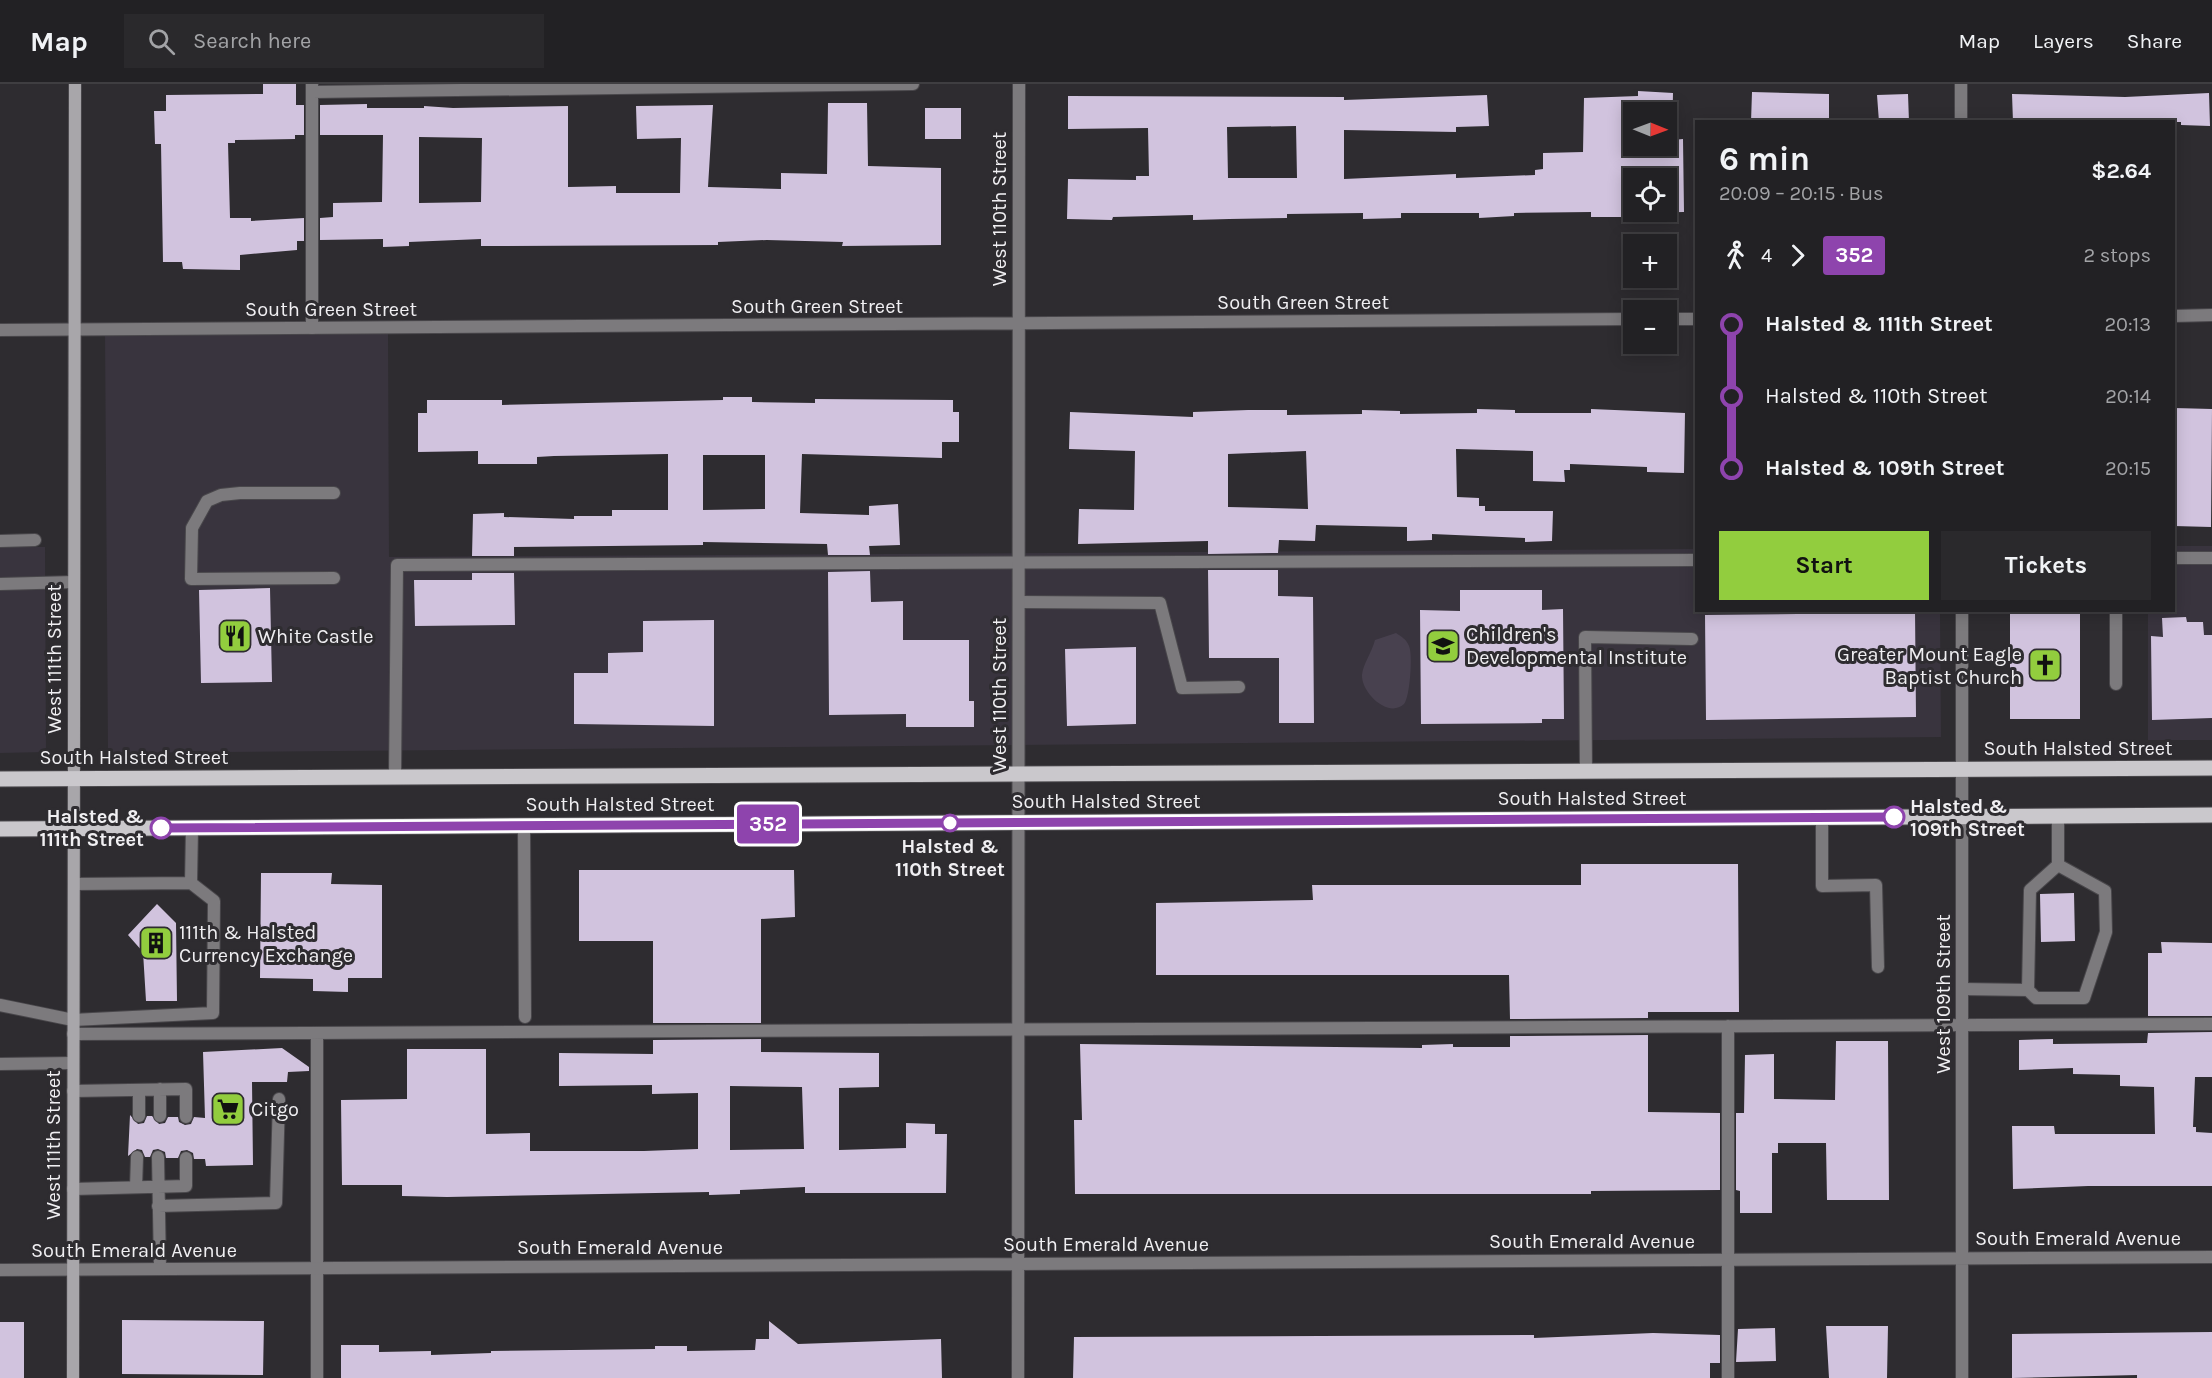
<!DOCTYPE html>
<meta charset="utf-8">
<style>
body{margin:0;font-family:Karla,sans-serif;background:#2a292c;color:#f1f3f6;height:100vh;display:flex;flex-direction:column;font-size:22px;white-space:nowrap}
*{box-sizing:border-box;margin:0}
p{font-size:20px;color:#a2a3a6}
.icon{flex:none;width:33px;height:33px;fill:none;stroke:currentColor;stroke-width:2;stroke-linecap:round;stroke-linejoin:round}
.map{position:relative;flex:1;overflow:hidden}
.panel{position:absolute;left:1695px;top:36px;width:480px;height:492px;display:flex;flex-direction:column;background:#222124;border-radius:0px;box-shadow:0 3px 15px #0003,0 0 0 2px #3f3e41}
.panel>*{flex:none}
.badge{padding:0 12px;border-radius:4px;font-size:21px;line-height:39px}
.needle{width:39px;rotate:91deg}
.controls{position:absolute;left:1623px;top:18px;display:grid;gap:12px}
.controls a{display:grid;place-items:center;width:54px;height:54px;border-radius:0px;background:#222124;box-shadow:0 3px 15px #0003,0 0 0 2px #3f3e41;font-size:30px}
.map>.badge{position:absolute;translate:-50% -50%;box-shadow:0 0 0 3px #fff}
.legs{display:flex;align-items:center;gap:9px;height:66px;padding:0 24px;font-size:20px}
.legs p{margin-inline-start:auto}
.overview{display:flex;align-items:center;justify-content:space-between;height:102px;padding:0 24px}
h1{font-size:33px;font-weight:700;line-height:45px}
.cta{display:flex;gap:12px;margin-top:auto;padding:12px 24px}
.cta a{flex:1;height:69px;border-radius:0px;background:#92cd3e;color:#111;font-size:24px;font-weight:700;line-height:69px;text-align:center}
.cta a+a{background:#2a292c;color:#f1f3f6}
ul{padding:0 24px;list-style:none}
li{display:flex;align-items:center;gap:21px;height:72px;font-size:22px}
li i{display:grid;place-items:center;width:9px;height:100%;margin:0 8px;background:currentColor}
li i::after{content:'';width:15px;height:15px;margin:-8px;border:4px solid;border-radius:50%;background:#222124}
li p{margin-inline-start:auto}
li:first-child i{background:linear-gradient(#0000 50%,currentColor 0)}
li:last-child i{background:linear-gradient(currentColor 50%,#0000 0)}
header{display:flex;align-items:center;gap:36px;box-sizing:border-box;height:84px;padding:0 30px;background:#222124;border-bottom:2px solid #3f3e41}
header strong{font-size:28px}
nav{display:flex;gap:33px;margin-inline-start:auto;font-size:21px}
.search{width:420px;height:54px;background:#2a292c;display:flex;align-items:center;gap:15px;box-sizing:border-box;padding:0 21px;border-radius:0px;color:#a2a3a6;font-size:22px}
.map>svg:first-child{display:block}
.built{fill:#39343e}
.green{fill:#48414f}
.building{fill:#d1c3de;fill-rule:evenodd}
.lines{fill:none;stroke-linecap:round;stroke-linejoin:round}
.lane-casing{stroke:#49474b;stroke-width:14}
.street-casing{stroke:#49474b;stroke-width:14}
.secondary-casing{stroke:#49474b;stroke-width:14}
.primary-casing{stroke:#49474b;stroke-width:17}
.lane{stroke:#7c7a7d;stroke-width:12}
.street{stroke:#7c7a7d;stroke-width:12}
.secondary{stroke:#a8a6aa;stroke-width:12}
.primary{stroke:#cac8cc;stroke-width:15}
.line-1-casing{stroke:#fff;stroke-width:14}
.line-1{stroke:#8e44ad;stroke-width:9}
.stop-1-dot{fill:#fff;stroke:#8e44ad;stroke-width:3}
.labels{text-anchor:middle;stroke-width:6;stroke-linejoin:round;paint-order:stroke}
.street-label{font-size:20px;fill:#f0eff2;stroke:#2e2c30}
.poi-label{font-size:20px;fill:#f0eff2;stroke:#2e2c30;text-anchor:start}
.stop-label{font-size:20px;font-weight:bold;fill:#f0eff2;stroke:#2e2c30;text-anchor:start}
</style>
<header>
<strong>Map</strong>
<div class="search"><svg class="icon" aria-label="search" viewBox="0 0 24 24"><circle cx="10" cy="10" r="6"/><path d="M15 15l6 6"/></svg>Search here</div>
<nav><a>Map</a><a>Layers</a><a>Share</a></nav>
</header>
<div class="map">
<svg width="2212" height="1294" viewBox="0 0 2212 1294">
<rect width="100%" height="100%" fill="#2e2c30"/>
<!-- built -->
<path class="built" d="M105,249H388L389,473L1696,465V526L1940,527L1941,653L108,669Z
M2174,462H2212V656H2148V527L2174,526Z
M0,463H45L46,668L0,669Z"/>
<!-- green -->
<path class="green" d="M1396,549C1402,553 1406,555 1409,562C1413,570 1410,614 1404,620C1388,635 1361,608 1362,591C1363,580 1372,568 1375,556Z"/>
<!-- building -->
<path class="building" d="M263,0H296V21H304V51H295V55L235,56V59H228L230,134H251V137L304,134V157H297V166L240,171V186L183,185L182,178H163L161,60H155L154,27H166V11L263,10Z
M1638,7L1673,9L1672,56L1683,55L1684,128L1628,129L1627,133H1591V128L1514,129V132L1479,134V129H1401V134L1363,135V129L1287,130V134L1229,135L1193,136V131L1113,133L1112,136L1067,135L1068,95L1136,96V92H1149L1148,44L1068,45V12L1344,13V16L1487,11L1489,42L1456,43V48L1344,46V95L1456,90V94L1535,91V86L1543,85V69L1583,68L1584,14L1638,12ZM1634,28H1666V62H1634ZM1296,42L1297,94H1228L1227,43ZM1634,94H1666V128H1634Z
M1752,8L1829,10V38H1751Z
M2209,9L2210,42L2181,41V38H2013L2012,10L2125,13Z
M1908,10L1909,38H1879L1877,11Z
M828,19H867L868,82L941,84V161L842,162L843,158L767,156L718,158V161L481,162V155L409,158V162L383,163V155L320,156V134L333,133V119L382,118L383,51H320V21L367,20V24H424V22L453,24L568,22V103L616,102V109H680L681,54L637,55L636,22L713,21L708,103L781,105V89L827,90ZM419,53L482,54L481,118L419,119Z
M925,24H961V55H925Z
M723,313H752V318L815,319V315L953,316V328H959V358H942V374L802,370L800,429L869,431V422L898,420L900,461L869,462L870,471H828L827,460L703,458V461L514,463V472H472L473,430L504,429V433L574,435V432H612V426H668V370L554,372L537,373V380H478V367L418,368V329H427V316H502V321L723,316ZM703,371H765V425L703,426Z
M2174,324L2212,325L2211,443L2174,442Z
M1477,325L1515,326V329H1591V325L1685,329L1684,389L1647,388V383L1570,380V386H1564L1565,398L1533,397V367L1456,365L1457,413L1479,414V422H1485V427H1553L1552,457L1525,458V454L1432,450V456L1407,457V443L1316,441L1315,457L1279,456L1278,469L1208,470V457L1078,460L1079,425L1134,426L1135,367L1069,365L1070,328L1193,333V328L1248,326H1287V331L1362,330V326L1400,327V330L1477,329ZM1306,367L1308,425L1228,423V370Z
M1208,486H1278V512L1313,513L1314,639H1279V574H1209Z
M870,487L871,518L903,517V556H969V617H974V643H906V630L829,631L828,488Z
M472,489H514L515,541L415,542L414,496H472Z
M270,504L272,598L201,599L199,506Z
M1460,506H1542V526L1563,525L1564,635H1542V639L1421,640L1420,526L1460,527Z
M1879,526H1915L1916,633L1706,636L1705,531L1879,529Z
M2010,526H2080V635H2010Z
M2186,533L2187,538H2203L2204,551H2212V634L2152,636L2151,552L2163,553L2162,534Z
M714,536V642L574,640V589H608V569L643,568V537Z
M1136,563V640L1067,642L1065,565Z
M1581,780H1738L1739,928H1648V934L1510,935L1509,891H1156V819L1313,816L1312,801H1581Z
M579,786H794L795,833L761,835V939H653V857H579Z
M261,789H332L331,800L382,801V894H348V908L313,907V895L260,894Z
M2074,809L2075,857L2041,858L2040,810Z
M157,820L176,839L177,917H146L143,868L128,851Z
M2161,858L2212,859V932H2148V869H2162Z
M2212,948V993H2195L2193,1043H2196V1048L2212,1049V1102H2088L2013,1105L2012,1042H2054L2055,1050H2155L2154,1003L2120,1002V991L2073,990V984L2019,986V956L2053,955V960L2147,959L2148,949Z
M1648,951V1028L1720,1029V1106L1591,1107V1110H1075L1074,1036H1082L1080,960L1422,964V961L1453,960V963H1510V952Z
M761,955V968L879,969V1003L839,1004V1066L906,1064V1039L935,1040V1050H947L946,1109H805V1103L740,1106V1110L709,1111V1108L447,1113L402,1112V1101H342L341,1016L407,1015V965H486V1050L530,1049V1067H644L698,1065V1009L652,1010V1001L559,1002V969L653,970V956ZM730,1002L802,1003L804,1065L730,1066Z
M1836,957H1888L1889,1116H1827L1826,1059H1778V1069H1772V1129H1740V1107L1736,1106V1029H1744L1745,971L1774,970V1015L1835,1016Z
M282,964L309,983V987L288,988L287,998H252L253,1081L206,1082L205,1075H194L193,1069L187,1066L181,1067L178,1074H166L165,1068L158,1065L153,1066L150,1073H145L142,1066L137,1065L128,1072L130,1031L138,1040L144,1039L147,1032H152L159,1040L165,1039L168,1033H178L179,1038L185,1041L191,1040L194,1033L205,1034L203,968Z
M122,1236L264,1237L263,1291L122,1290Z
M769,1237L798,1260L941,1255L942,1294H341V1261H379V1268L431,1267V1271L491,1269V1267L655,1265V1262H687V1267L755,1266L756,1255H769Z
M0,1238H24V1294H0Z
M1826,1242H1888L1887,1294H1829Z
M1775,1244L1776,1277L1736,1278L1738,1245Z
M2212,1248V1294H2137V1291L2012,1294V1250Z
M1653,1249L1720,1251V1279H1710V1294H1073L1074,1253L1534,1251V1254Z"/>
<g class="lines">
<!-- lane casing -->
<g class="lane-casing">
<path id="lane" d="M312,1V244
M312,8L913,0
M0,457L35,456
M2174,474H2212
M334,494L191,495L192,444L207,417L221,411L240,409H334
M0,500L74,498
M1019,518L1160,519L1182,604L1239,603
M2116,526V600
M1586,687L1585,553L1692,555
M395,693L397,481L1696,476
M1822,733V802L1876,801L1878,883
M524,741L525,933
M74,800L191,799
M1962,905L2028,906L2030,806L2058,781V732
M2028,906L2036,914H2084L2106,848L2105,807L2058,781
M0,921L73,936L213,929L214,817L191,799L192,744
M73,950L2212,940
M0,980L73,979
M139,1006V1032
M73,1007L186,1005V1033
M160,1032V1005
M158,1073L160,1184
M136,1103L137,1073
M73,1105L186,1102V1074
M158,1122L276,1119L279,1015
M317,1294V949
M1728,1294V942"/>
</g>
<!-- street casing -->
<g class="street-casing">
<path id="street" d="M1961,0V38
M2174,232L2212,231
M1666,235H1696
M0,246L1634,235
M0,1186L2212,1173
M1018,1294L1019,0
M1962,1294V526"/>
</g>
<!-- secondary casing -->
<g class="secondary-casing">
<path id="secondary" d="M73,1294L75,0"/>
</g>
<!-- primary casing -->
<g class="primary-casing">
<path id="primary" d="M0,695L2212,684
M0,745L2212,731"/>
</g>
<!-- lane -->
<use href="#lane" class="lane"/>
<!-- street -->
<use href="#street" class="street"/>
<!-- secondary -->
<use href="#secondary" class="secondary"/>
<!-- primary -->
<use href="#primary" class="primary"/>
</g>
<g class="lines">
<!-- line-1 casing -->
<g class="line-1-casing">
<path id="line-1" d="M161,744L1894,733"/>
</g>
<!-- line-1 -->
<use href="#line-1" class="line-1"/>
</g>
<!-- icons -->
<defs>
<g id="restaurant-square" transform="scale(1.725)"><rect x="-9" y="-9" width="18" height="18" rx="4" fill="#92cd3e" stroke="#2e2c30"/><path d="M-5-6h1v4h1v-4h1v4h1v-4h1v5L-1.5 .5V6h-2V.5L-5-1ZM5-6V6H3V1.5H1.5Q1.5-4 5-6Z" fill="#111"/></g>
<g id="school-square" transform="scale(1.725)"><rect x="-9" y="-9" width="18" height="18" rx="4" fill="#92cd3e" stroke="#2e2c30"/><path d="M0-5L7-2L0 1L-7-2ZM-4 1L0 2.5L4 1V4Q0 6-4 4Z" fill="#111"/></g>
<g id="church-square" transform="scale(1.725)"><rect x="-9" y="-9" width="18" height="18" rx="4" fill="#92cd3e" stroke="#2e2c30"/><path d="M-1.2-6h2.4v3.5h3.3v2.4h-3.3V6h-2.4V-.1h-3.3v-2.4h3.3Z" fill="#111"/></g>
<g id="building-square" transform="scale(1.725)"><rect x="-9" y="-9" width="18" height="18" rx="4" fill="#92cd3e" stroke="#2e2c30"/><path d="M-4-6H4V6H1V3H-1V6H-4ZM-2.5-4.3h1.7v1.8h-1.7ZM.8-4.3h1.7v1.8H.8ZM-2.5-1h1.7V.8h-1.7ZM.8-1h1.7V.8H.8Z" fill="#111"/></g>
<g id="supermarket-square" transform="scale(1.725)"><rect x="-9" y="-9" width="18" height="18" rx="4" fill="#92cd3e" stroke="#2e2c30"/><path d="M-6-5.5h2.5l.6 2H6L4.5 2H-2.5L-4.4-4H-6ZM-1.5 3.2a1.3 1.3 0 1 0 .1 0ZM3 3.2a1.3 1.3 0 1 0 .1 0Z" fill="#111"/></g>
</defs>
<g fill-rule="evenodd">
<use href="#restaurant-square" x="235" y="552"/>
<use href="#school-square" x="1443" y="562"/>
<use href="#church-square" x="2045" y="581"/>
<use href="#building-square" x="156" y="859"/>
<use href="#supermarket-square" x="228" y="1025"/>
</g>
<!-- markers -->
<g class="stop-1-dot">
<circle cx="1894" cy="733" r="10"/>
<circle cx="950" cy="739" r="8"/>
<circle cx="161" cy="744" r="10"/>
</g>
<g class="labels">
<!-- street labels -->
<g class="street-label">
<text transform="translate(999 125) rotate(-90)" y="7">West 110th Street</text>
<text x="1303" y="225">South Green Street</text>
<text x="817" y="229">South Green Street</text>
<text x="331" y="232">South Green Street</text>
<text transform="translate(54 575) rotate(-90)" y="7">West 111th Street</text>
<text transform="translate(999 611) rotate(-90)" y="7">West 110th Street</text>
<text x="2078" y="671">South Halsted Street</text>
<text x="134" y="680">South Halsted Street</text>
<text x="1592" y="721">South Halsted Street</text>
<text x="1106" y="724">South Halsted Street</text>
<text x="620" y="727">South Halsted Street</text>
<text transform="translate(1943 910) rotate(-90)" y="7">West 109th Street</text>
<text transform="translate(53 1061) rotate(-90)" y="7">West 111th Street</text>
<text x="2078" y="1161">South Emerald Avenue</text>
<text x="1592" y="1164">South Emerald Avenue</text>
<text x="1106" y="1167">South Emerald Avenue</text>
<text x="620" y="1170">South Emerald Avenue</text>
<text x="134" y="1173">South Emerald Avenue</text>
</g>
<!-- poi labels -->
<g class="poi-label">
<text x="1466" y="557">Children's<tspan x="1466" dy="23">Developmental Institute</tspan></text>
<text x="258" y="559">White Castle</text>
<text x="2022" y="577" text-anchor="end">Greater Mount Eagle<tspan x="2022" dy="23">Baptist Church</tspan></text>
<text x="179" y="855">111th &amp; Halsted<tspan x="179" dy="23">Currency Exchange</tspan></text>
<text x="251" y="1032">Citgo</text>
</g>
<!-- stop labels -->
<g class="stop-label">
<text x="1910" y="729">Halsted &amp;<tspan x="1910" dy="23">109th Street</tspan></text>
<text x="144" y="739" text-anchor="end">Halsted &amp;<tspan x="144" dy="23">111th Street</tspan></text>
<text x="950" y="769" text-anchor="middle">Halsted &amp;<tspan x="950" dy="23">110th Street</tspan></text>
</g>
</g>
</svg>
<div class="controls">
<a><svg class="needle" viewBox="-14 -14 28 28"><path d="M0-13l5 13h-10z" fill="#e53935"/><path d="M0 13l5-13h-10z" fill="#a2a3a6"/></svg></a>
<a><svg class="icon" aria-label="locate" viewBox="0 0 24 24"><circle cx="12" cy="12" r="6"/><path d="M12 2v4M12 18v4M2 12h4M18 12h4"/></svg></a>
<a>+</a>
<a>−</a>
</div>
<b class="badge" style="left:768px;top:740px;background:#8e44ad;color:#fff">352</b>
<section class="panel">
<div class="overview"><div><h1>6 min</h1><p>20:09 – 20:15 · Bus</p></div><b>$2.64</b></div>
<div class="legs"><svg class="icon" aria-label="walk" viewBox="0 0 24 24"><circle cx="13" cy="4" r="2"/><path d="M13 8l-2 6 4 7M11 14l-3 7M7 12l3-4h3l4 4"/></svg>4<svg class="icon" aria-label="forward" viewBox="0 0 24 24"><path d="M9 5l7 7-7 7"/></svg><b class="badge" style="background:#8e44ad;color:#fff">352</b><p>2 stops</p></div>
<ul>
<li><i style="color:#8e44ad"></i><b>Halsted &amp; 111th Street</b><p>20:13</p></li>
<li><i style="color:#8e44ad"></i><span>Halsted &amp; 110th Street</span><p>20:14</p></li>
<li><i style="color:#8e44ad"></i><b>Halsted &amp; 109th Street</b><p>20:15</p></li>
</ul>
<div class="cta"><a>Start</a><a>Tickets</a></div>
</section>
</div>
